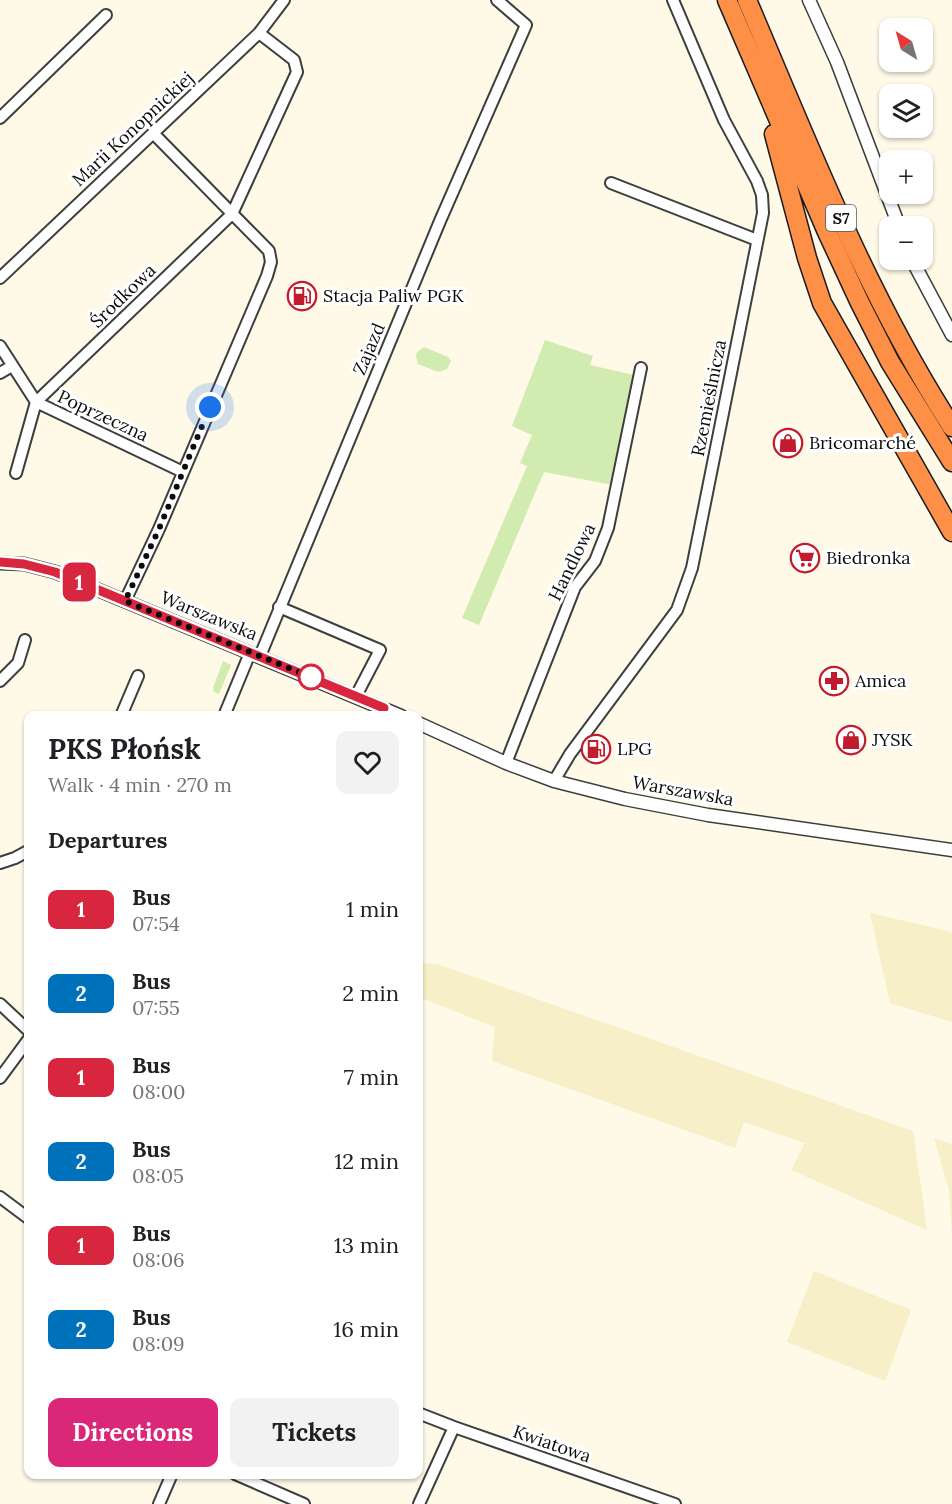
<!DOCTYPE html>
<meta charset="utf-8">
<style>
body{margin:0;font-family:Lora,serif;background:#f2f2f2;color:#202124;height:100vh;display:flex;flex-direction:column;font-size:22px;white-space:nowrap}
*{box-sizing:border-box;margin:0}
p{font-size:20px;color:#757577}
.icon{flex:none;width:33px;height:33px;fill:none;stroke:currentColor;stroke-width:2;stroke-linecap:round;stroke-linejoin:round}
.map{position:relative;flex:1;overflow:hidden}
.side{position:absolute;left:24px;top:711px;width:399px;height:768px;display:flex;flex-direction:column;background:#fff;border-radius:12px;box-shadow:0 2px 4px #0004}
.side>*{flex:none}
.badge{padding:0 12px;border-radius:9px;font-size:21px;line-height:39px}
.needle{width:39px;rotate:323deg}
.controls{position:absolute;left:879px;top:18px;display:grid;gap:12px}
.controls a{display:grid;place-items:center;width:54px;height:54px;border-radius:12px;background:#fff;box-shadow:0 2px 4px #0004;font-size:30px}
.you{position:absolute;width:30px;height:30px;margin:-15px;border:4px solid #fff;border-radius:50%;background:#1a73e8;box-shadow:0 0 0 9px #1a73e833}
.map>.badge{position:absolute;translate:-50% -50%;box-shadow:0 0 0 3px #fff}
h2{padding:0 24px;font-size:22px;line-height:54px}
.round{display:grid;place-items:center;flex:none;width:63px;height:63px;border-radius:12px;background:#f2f2f2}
.head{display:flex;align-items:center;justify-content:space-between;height:102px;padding:0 24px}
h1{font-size:28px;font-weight:800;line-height:45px}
.primary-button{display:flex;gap:12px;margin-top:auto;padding:12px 24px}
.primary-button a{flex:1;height:69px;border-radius:12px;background:#db2777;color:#fff;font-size:24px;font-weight:800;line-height:69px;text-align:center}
.primary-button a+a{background:#f2f2f2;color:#202124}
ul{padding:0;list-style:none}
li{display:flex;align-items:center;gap:18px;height:84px;padding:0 24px}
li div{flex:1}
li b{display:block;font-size:22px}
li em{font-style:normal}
li .badge{min-width:66px;font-weight:700;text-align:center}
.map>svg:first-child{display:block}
.farmland{fill:#f6efc7}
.green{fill:#d2ebb0}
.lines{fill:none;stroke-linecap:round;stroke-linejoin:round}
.minor-casing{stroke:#3e3e3e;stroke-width:14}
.tertiary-casing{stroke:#3e3e3e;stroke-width:15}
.motorway-casing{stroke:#1c1c1c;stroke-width:21}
.minor{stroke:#fff;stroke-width:10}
.tertiary{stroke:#fff;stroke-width:12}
.motorway{stroke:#fe8f47;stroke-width:18}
.line-casing{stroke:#fff;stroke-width:14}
.line{stroke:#d7263d;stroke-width:9}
.walk{stroke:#0b0b0b;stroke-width:6;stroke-dasharray:0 10.8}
.stop-dot{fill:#fff;stroke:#d7263d;stroke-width:3}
.labels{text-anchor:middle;stroke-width:6;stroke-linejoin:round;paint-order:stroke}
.shield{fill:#fff;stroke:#545454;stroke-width:1.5}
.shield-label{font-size:16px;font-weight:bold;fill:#0b0b0b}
.street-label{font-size:18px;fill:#0b0b0b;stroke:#fff}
.poi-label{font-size:18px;fill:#0b0b0b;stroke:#fff;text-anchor:start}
</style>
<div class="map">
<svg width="952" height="1504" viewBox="0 0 952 1504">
<rect width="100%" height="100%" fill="#fff9e8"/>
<!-- farmland -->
<path class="farmland" d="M870,913L952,932V1022L890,1003Z
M419,963L437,964L913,1131L927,1230L791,1170L805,1143L744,1122L735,1148L492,1061L495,1027L419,997Z
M934,1138L952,1144V1235L949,1190Z
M814,1271L911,1310L885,1381L787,1342Z"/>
<!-- green -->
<path class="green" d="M545,340L593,356L590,365L634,375L613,485L544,472L479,625L462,618L527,466L520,463L532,435L512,426Z
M424,347L448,357L451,361L447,369L438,372L418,364L416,356L417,352Z
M223,661L231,665L219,694L214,692L213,688Z"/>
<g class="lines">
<!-- minor casing -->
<g class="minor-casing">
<path id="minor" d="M0,118L106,15
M611,183L757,240
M0,278L259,33L284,0
M0,346L36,402L183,472
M0,373L12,366
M16,473L36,402L232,214L297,72L294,60L259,33
M125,601L159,529L267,276L271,262L269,251L153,133
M279,607L380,650L356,696
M260,656L440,221L526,25L497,0
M0,681L18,663L25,640
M121,716L138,676
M224,716L250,653
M506,763L575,587L595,561L608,528L641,368
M554,781L570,754L677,610L692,568L763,213L762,195L757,181L724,120L673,0
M0,863L15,858L28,851
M0,1004L28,1030
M0,1078L28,1040
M0,1197L28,1218
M418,1413L454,1427L675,1504
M235,1474L304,1504
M159,1504L172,1474
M419,1504L454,1427"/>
</g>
<!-- tertiary casing -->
<g class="tertiary-casing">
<path id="tertiary" d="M809,0L837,62L899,226
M912,260L952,335
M0,563L24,564L55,572L401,716
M418,723L506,763L554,781L625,799L708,815L952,850"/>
</g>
<!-- motorway casing -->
<g class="motorway-casing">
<path id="motorway" d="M727,0L827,232L860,303L890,362L952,462
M747,0C809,145 866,294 952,427
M774,134L807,258L822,303L952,532"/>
</g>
<!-- minor -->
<use href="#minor" class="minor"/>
<!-- tertiary -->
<use href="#tertiary" class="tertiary"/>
<!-- motorway -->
<use href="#motorway" class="motorway"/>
</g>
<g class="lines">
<!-- line casing -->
<g class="line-casing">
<path id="line" d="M0,562L24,564L55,572L384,708"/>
</g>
<!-- line -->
<use href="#line" class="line"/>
<!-- walk -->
<path class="walk" d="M210,407L159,529L125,601L311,677"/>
</g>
<!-- icons -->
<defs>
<g id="fuel-ring" transform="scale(1.5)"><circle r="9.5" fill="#fff" stroke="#c21b2d" stroke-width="1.5"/><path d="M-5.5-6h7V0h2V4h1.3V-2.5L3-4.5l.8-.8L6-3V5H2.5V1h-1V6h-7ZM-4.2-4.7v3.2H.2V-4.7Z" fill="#c21b2d"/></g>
<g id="shop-ring" transform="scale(1.5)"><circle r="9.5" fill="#fff" stroke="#c21b2d" stroke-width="1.5"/><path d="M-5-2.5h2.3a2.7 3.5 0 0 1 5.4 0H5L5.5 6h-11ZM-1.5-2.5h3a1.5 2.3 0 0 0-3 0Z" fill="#c21b2d"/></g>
<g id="supermarket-ring" transform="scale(1.5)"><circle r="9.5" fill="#fff" stroke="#c21b2d" stroke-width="1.5"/><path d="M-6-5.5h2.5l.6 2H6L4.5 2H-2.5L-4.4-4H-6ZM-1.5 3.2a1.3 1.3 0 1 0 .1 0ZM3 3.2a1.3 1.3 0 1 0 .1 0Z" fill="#c21b2d"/></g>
<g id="pharmacy-ring" transform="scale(1.5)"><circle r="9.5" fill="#fff" stroke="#c21b2d" stroke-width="1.5"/><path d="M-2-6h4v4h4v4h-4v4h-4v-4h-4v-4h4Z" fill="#c21b2d"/></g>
</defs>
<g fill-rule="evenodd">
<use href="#fuel-ring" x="302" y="296"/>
<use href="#shop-ring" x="788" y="443"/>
<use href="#supermarket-ring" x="805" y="558"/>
<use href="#pharmacy-ring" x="834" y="681"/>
<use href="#shop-ring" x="851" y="740"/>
<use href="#fuel-ring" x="596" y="749"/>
</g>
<!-- markers -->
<circle class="stop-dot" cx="311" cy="677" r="12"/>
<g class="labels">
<!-- shield labels -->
<rect class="shield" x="826" y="205" width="30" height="26" rx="4.5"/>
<g class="shield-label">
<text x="841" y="224">S7</text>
</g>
<!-- street labels -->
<g class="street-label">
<text transform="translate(133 129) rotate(-43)" y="6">Marii Konopnickiej</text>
<text transform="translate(123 296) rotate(-44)" y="6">Środkowa</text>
<text transform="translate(369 349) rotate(-67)" y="6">Zajazd</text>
<text transform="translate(709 398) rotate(-79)" y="6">Rzemieślnicza</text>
<text transform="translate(103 416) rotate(25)" y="6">Poprzeczna</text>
<text transform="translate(572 562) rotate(-64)" y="6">Handlowa</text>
<text transform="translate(209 616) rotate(22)" y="6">Warszawska</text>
<text transform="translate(683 791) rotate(10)" y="6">Warszawska</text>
<text transform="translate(552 1444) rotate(19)" y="6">Kwiatowa</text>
</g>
<!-- poi labels -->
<g class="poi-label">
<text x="323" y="302">Stacja Paliw PGK</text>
<text x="809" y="449">Bricomarché</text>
<text x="826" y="564">Biedronka</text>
<text x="855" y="687">Amica</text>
<text x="872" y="746">JYSK</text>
<text x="617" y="755">LPG</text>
</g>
</g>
</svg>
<div class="controls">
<a><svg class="needle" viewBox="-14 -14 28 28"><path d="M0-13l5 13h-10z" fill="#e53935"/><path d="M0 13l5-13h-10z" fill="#757577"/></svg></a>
<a><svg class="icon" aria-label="layers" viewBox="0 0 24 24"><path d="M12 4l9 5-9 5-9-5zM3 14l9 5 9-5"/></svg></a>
<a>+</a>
<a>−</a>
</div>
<div class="you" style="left:210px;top:407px"></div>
<b class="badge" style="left:79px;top:582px;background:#d7263d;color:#fff">1</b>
<section class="side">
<div class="head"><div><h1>PKS Płońsk</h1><p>Walk · 4 min · 270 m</p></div><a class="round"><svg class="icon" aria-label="heart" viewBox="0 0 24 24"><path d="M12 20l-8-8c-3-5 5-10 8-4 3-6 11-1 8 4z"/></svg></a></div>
<h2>Departures</h2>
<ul>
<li><span class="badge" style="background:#d7263d;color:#fff">1</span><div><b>Bus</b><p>07:54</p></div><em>1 min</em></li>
<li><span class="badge" style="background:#0072bc;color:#fff">2</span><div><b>Bus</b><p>07:55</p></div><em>2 min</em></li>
<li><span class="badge" style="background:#d7263d;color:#fff">1</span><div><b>Bus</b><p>08:00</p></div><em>7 min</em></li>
<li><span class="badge" style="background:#0072bc;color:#fff">2</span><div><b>Bus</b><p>08:05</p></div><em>12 min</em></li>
<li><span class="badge" style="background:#d7263d;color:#fff">1</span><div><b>Bus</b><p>08:06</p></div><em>13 min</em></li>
<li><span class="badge" style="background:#0072bc;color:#fff">2</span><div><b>Bus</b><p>08:09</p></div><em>16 min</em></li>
</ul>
<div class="primary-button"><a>Directions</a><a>Tickets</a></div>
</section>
</div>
